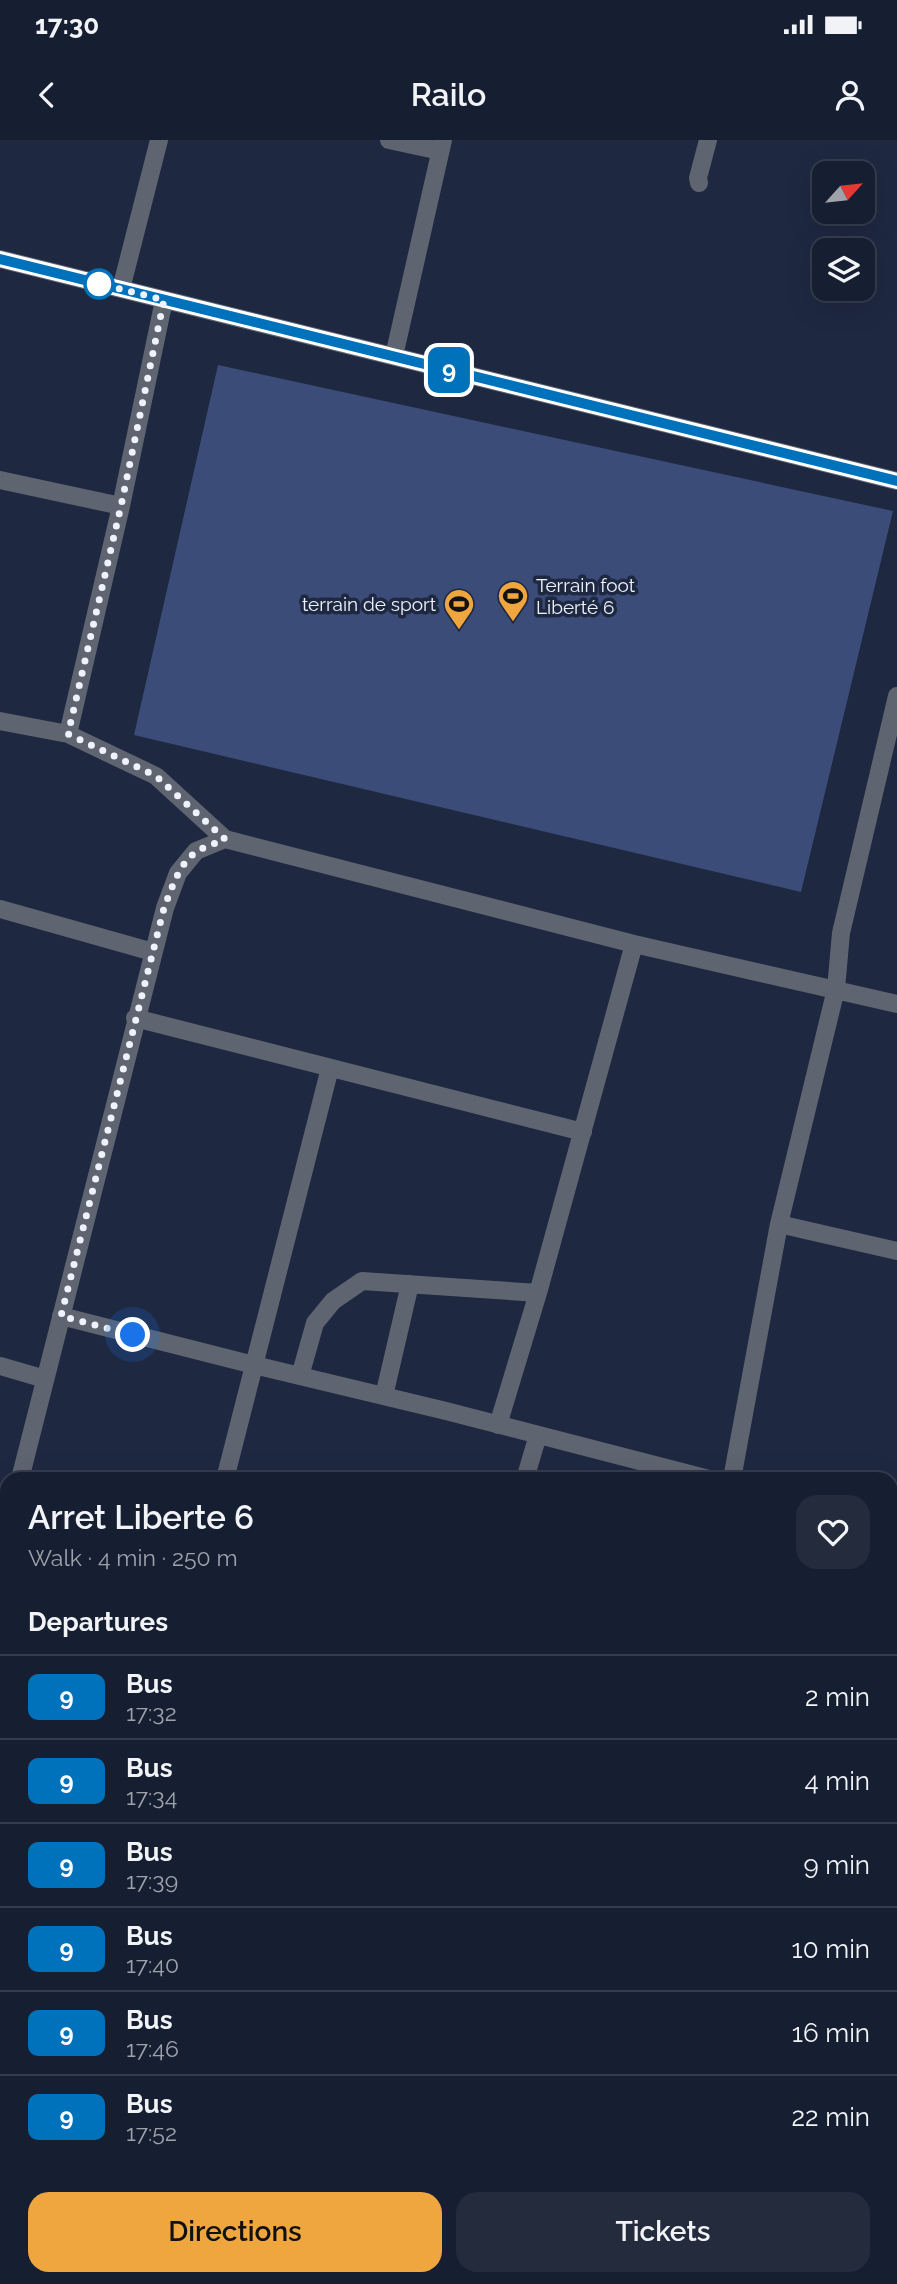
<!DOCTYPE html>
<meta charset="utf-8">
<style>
body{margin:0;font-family:Raleway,sans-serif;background:#232b3d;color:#f1f3f6;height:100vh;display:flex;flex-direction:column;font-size:26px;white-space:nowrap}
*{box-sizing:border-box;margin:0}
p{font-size:23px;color:#9ea2ab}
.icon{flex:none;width:38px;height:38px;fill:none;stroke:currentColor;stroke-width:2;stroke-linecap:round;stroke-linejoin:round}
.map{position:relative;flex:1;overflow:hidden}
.side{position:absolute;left:0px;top:1332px;width:898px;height:814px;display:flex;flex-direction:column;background:#161e31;border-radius:21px 21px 0 0;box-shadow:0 7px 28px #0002,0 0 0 2px #353c4d}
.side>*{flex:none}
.badge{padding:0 14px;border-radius:10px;font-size:24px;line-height:46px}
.needle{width:46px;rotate:63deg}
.tools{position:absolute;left:812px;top:21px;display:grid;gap:14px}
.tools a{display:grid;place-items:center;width:63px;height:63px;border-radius:14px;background:#161e31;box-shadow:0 7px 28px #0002,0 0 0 2px #353c4d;font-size:35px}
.you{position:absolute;width:35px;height:35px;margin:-18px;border:5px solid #fff;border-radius:50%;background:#1a73e8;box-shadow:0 0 0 10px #1a73e833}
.map>.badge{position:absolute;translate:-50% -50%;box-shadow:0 0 0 4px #fff}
h2{padding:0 28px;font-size:26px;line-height:63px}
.round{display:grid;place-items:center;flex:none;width:74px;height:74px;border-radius:21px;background:#232b3d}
.headline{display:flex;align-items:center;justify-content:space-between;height:119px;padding:0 28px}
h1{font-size:33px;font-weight:600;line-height:52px}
.button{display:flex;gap:14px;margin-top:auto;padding:14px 28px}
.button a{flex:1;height:80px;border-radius:21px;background:#f0a63f;color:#111;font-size:28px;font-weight:600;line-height:80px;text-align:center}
.button a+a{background:#232b3d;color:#f1f3f6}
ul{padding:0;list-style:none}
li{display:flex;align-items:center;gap:21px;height:84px;padding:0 28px;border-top:2px solid #353c4d}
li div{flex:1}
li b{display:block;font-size:26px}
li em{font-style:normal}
li .badge{min-width:77px;font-weight:700;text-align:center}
.status{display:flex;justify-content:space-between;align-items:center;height:49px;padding:0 35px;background:#161e31;direction:ltr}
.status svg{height:19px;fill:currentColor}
header{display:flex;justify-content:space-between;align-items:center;height:91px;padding:0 28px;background:#161e31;font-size:32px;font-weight:600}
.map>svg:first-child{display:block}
.green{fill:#3b4c79}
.building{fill:#563708;stroke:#735d43;stroke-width:2}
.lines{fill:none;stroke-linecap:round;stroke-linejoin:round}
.path{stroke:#8990a1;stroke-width:4.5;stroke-dasharray:3.5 3.5;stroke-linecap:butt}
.minor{stroke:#5f6471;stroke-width:18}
.major{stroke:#94a0ba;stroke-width:18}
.line-casing{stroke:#fff;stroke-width:16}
.line{stroke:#0072bc;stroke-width:10}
.walk{stroke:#edf2fc;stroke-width:7;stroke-dasharray:0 12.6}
.stop-dot{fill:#fff;stroke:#0072bc;stroke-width:3.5}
.labels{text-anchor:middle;stroke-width:7;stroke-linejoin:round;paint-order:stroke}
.poi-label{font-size:19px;fill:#edf2fc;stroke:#1e2841;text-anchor:start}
</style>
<div class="status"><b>17:30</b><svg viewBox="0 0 49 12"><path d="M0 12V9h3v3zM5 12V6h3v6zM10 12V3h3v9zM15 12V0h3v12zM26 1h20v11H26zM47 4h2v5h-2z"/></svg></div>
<header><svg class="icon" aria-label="back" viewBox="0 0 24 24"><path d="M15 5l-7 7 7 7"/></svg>Railo<svg class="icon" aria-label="person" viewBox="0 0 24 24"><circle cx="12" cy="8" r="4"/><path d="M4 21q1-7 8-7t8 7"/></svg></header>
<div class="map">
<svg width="897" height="2144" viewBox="0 0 897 2144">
<rect width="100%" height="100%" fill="#1e2841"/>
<!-- green -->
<path class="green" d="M218,225L893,371L801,752L134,595Z"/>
<!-- building -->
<path class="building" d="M891,2095L897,2097V2125L891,2124Z"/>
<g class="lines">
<!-- path -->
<path class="path" d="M0,1800L7,1802"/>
<!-- minor -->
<path class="minor" d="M389,0L440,11
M699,43L698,38L708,0
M0,119L897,341
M121,149L159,0
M394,216L443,0
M0,340L121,366
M0,581L68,594L156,636L225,699
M68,594L121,366L164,160
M0,769L153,812
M135,878L583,992
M779,1084L897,1111
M61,1176L254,1225L446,1271L709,1339
M0,1226L45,1239
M300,1236L315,1183L333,1161L362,1141L538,1153
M384,1256L410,1144
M498,1285L538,1153L634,804
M20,1339L165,768L178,733L196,711L225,699L634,804L897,864
M225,1339L330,928
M525,1339L538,1295
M732,1339L779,1084L836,849L841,793L897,556
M891,1381L897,1382
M0,1421L7,1392
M0,1457L7,1459
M891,1618L897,1619
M0,1727L7,1729
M0,1880L7,1882
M891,1968L897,1970
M0,2016L7,2018
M891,2091L897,2092
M474,2138L495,2144
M857,2138L879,2144
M86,2144L87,2138
M345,2144L347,2138"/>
<!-- major -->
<path class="major" d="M0,1835L7,1836
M0,1920L7,1922
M891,2064L897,2066
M737,2138L758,2144"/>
</g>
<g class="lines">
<!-- line casing -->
<g class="line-casing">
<path id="line" d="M0,119L897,341"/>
</g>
<!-- line -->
<use href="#line" class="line"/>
<!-- walk -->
<path class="walk" d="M99,144L97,143L164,160L121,366L68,594L156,636L225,699C216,703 207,706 199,710C179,722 172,748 164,768L61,1176L133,1195"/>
</g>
<!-- icons -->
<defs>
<g id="stadium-pin" transform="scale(1.575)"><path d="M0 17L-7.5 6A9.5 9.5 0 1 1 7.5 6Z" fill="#f0a63f" stroke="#1e2841"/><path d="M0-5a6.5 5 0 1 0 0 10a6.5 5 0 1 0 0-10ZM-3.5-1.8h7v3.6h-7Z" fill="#111"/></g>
</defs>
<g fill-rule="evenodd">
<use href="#stadium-pin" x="513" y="456"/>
<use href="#stadium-pin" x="459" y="464"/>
</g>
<!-- markers -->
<circle class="stop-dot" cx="99" cy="144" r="14"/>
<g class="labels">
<!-- poi labels -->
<g class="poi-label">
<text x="536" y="452">Terrain foot<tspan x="536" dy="22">Liberté 6</tspan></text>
<text x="436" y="471" text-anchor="end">terrain de sport</text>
</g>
</g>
</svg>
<div class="tools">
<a><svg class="needle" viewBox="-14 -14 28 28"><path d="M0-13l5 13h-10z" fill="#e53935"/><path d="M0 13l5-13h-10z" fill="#9ea2ab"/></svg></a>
<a><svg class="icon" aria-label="layers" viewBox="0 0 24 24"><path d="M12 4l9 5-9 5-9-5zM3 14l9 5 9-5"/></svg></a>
</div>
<div class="you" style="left:133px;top:1195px"></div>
<b class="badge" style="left:449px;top:230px;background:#0072bc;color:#fff">9</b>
<section class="side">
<div class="headline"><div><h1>Arret Liberte 6</h1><p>Walk · 4 min · 250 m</p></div><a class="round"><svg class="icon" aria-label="heart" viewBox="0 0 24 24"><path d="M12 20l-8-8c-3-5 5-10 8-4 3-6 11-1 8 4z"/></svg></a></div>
<h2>Departures</h2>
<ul>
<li><span class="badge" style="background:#0072bc;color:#fff">9</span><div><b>Bus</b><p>17:32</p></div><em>2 min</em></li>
<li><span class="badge" style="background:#0072bc;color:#fff">9</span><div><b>Bus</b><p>17:34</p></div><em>4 min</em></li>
<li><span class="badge" style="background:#0072bc;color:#fff">9</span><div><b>Bus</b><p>17:39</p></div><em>9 min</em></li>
<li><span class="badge" style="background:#0072bc;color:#fff">9</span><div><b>Bus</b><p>17:40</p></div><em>10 min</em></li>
<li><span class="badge" style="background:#0072bc;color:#fff">9</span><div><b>Bus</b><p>17:46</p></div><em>16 min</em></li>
<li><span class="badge" style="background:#0072bc;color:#fff">9</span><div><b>Bus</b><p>17:52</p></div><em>22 min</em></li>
</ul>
<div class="button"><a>Directions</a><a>Tickets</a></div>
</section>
</div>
